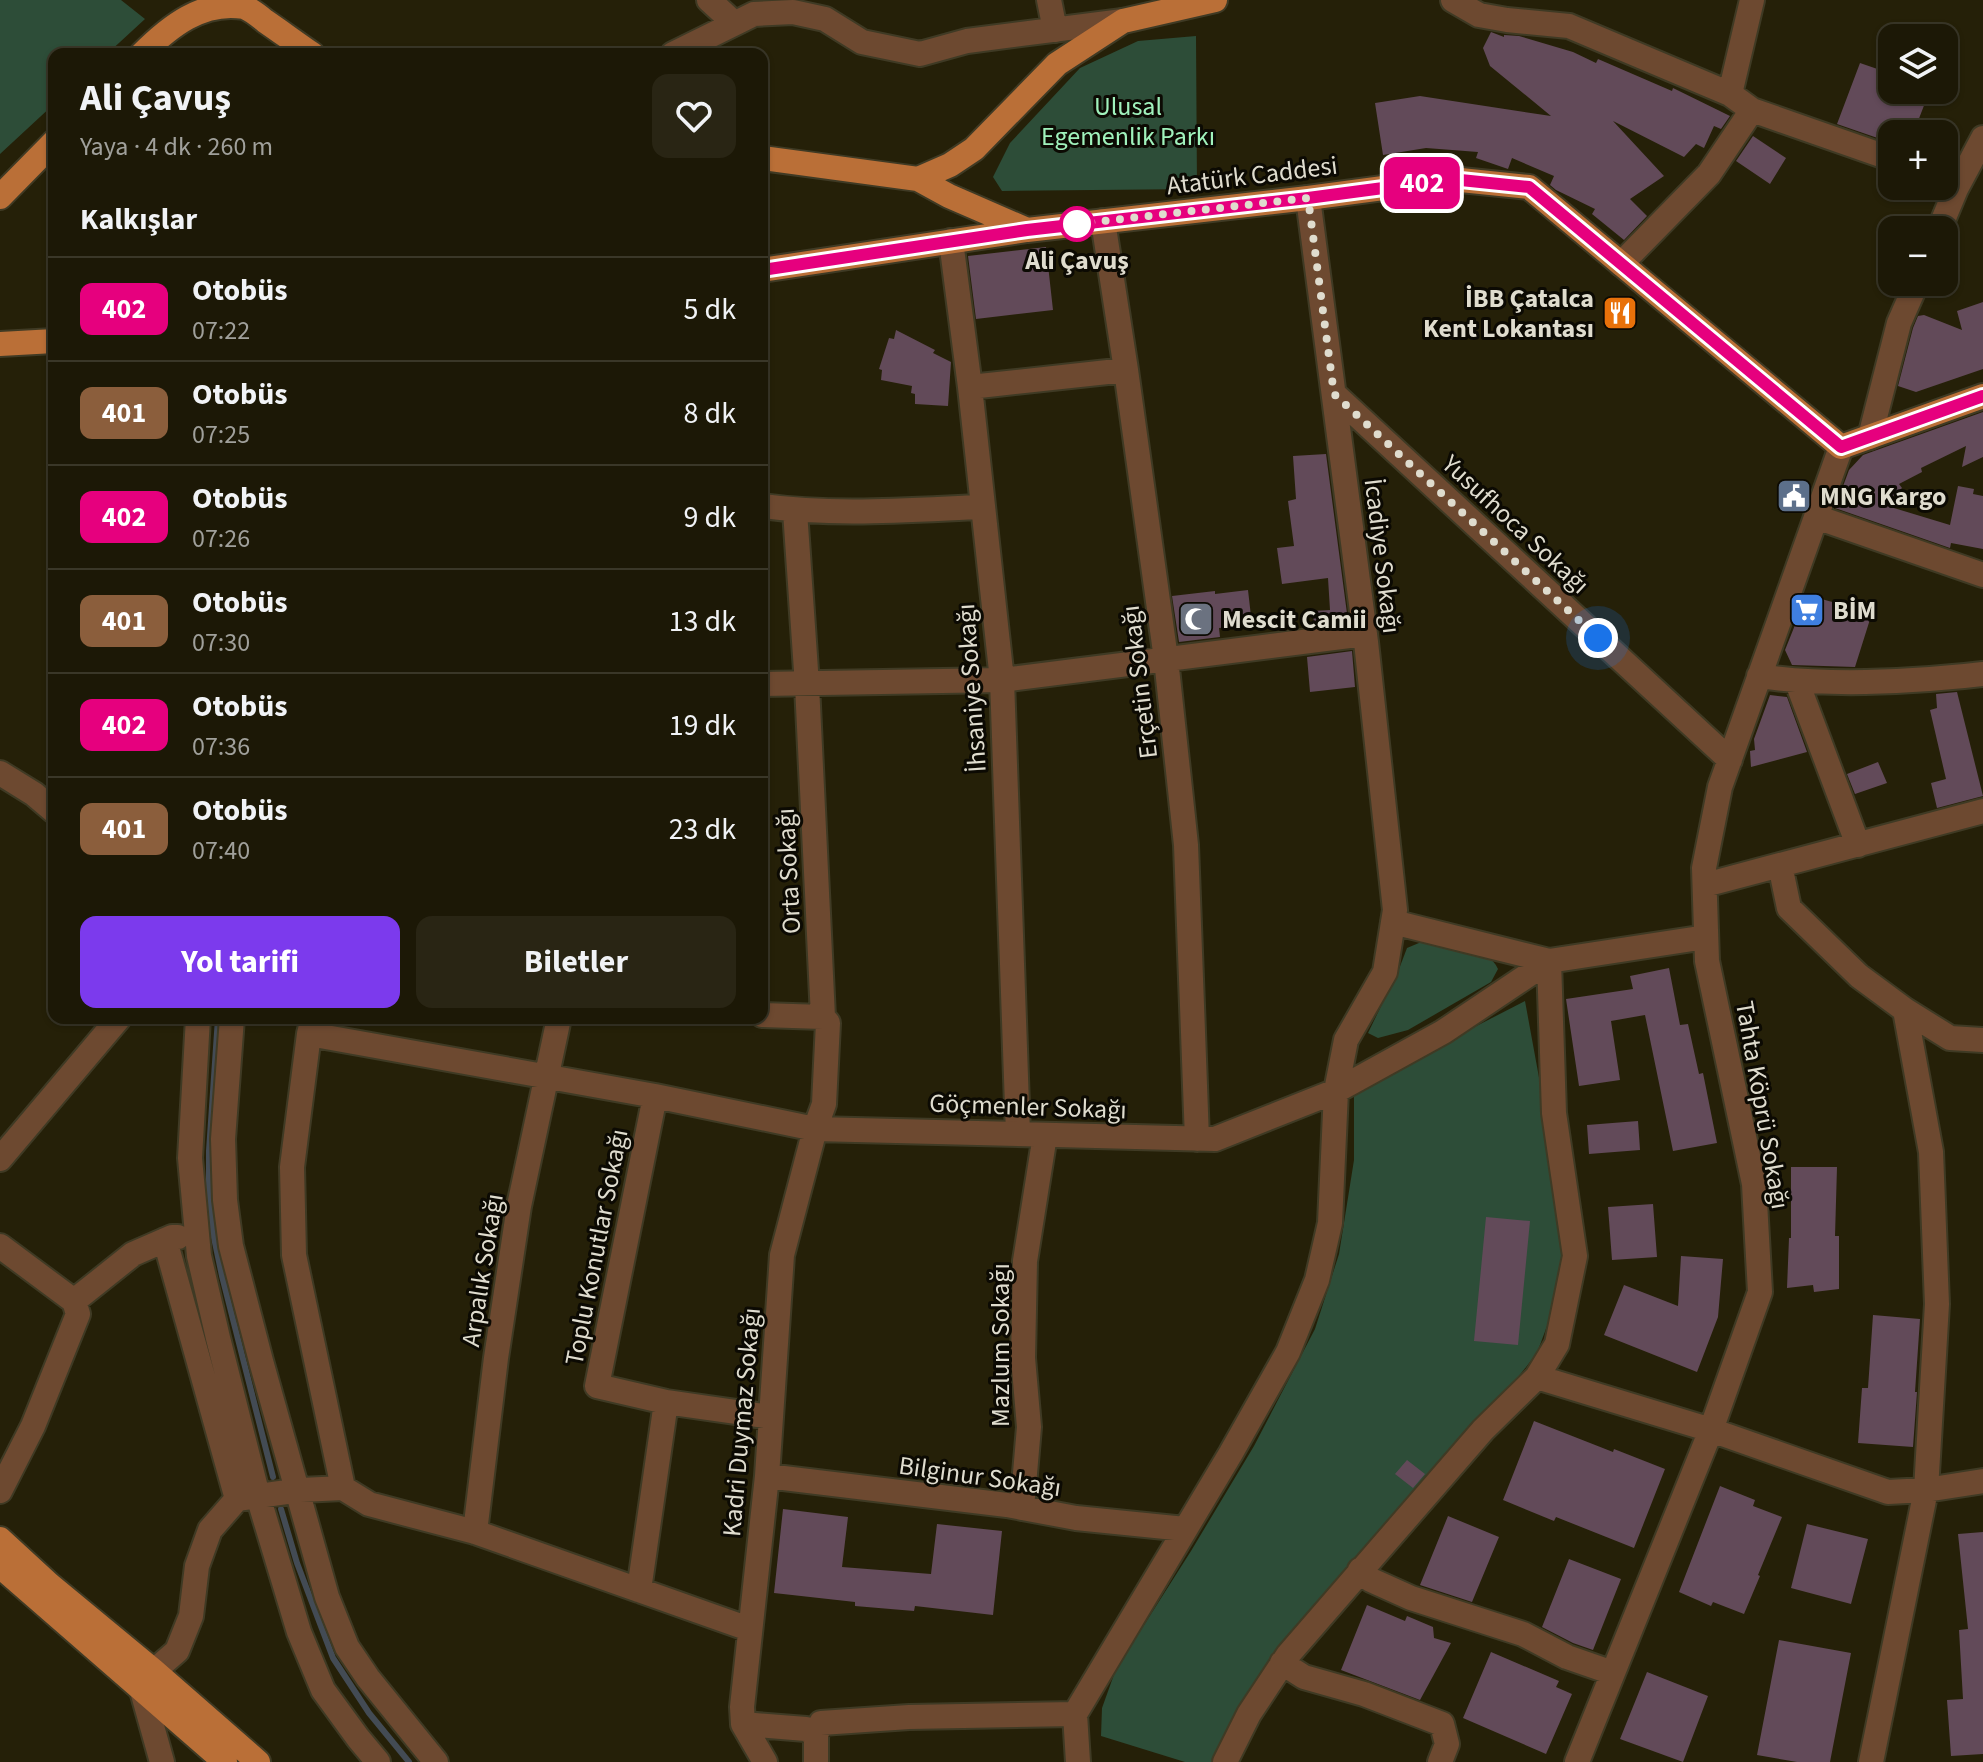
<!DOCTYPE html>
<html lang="tr">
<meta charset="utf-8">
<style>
body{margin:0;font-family:"Source Sans 3",sans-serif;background:#292514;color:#f1f3f6;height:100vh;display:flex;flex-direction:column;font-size:30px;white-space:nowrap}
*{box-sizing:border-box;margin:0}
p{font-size:26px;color:#a0a09b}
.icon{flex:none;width:44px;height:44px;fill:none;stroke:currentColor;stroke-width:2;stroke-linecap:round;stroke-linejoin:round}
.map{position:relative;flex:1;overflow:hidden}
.details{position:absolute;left:48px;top:48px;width:720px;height:976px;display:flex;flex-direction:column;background:#1c1806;border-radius:16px;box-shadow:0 2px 6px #0004,0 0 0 2px #3a3728}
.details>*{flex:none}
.badge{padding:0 16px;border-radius:12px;font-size:28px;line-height:52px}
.buttons{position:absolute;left:1878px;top:24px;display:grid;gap:16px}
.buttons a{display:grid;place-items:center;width:80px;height:80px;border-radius:16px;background:#1c1806;box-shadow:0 2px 6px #0004,0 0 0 2px #3a3728;font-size:40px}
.you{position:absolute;width:40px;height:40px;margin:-20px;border:6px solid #fff;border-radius:50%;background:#1a73e8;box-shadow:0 0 0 12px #1a73e833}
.map>.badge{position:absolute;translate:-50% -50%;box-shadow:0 0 0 4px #fff}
h2{padding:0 32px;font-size:30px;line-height:72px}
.round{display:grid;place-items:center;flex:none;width:84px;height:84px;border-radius:16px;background:#292514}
.headline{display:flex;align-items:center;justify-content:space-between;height:136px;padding:0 32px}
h1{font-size:38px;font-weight:700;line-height:60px}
.action{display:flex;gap:16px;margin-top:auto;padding:16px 32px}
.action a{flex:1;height:92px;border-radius:16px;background:#7c3aed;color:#fff;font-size:32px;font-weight:700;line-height:92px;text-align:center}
.action a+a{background:#292514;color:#f1f3f6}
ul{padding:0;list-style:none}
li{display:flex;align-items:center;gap:24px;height:104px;padding:0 32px;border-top:2px solid #3a3728}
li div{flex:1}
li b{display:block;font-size:30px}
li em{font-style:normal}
li .badge{min-width:88px;font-weight:700;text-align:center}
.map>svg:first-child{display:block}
.green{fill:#2d4d38}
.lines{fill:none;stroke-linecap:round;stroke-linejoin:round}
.stream{stroke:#434b54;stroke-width:6}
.building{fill:#624a59}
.minor-casing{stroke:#3f3a24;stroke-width:28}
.major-casing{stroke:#3f3a24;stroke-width:28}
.minor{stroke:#6d4930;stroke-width:24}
.major{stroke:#ba6f37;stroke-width:24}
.line-casing{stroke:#fff;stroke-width:18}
.line{stroke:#e6007e;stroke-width:12}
.walk{stroke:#dfdcce;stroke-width:8;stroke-dasharray:0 14.4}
.stop-dot{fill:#fff;stroke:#e6007e;stroke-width:4}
.labels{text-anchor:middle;stroke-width:6;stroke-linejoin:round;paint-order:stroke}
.park-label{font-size:26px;fill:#a0f2bc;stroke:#0c0a03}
.street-label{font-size:26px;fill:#dfdcce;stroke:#0c0a03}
.stop-label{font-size:26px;font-weight:bold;fill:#dfdcce;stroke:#0c0a03}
.poi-label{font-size:26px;font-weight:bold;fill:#dfdcce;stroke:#0c0a03;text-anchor:start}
</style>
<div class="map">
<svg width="1983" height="1762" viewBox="0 0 1983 1762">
<rect width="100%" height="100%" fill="#252008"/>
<!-- green -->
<path class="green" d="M0,0H121L145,19L107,54H54V104L0,154Z
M1196,36L1197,189L1002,191L993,177L1010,143L1080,68L1138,41Z
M1426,940C1448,944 1489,947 1498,969L1491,982L1408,1030L1378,1038L1368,1033L1399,969L1407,948Z
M1525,1001L1540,1083L1566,1275L1537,1353L1218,1762H1185L1101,1736L1102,1708L1116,1669L1191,1551L1254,1446L1315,1329L1339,1254L1354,1160V1089Z"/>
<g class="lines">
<!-- stream -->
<path class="stream" d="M218,1018L209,1151V1196L213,1233L222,1276L273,1477
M281,1509L297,1563L333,1658L369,1713L409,1762"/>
</g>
<!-- building -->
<path class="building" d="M1491,32L1504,37V35L1519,36L1573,52L1596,63L1598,59L1672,91L1673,88L1730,116L1721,129L1714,126L1704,148L1696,144L1684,157L1613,121L1664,176L1630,199L1647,216L1624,240L1592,214L1595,209L1556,190L1550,185L1554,176L1512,158L1508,169L1476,158L1478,152L1426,148L1383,155L1375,103L1420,96L1551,116L1490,66L1483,48Z
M1860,63L1892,74V90H1930L1913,134H1892V143L1837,124Z
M1753,136L1786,158L1770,184L1736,161Z
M1046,247L1053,310L976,319L968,256Z
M1983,302V369L1916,392L1898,386L1913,328L1918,316L1924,315L1962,330L1957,311Z
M896,330L935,350L933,353L951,362L948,406L915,404V394L911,393L912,386L881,380L882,370L879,369L889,338L894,339Z
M1983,412V457L1962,467L1966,446L1921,468L1922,472L1899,484L1902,488L1884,505L1950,525L1958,486L1974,489L1973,494L1983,496V549L1951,543L1950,548L1835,508L1849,470L1863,455Z
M1326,454L1348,621L1314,625L1313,611L1330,610L1328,578L1282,584L1277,548L1294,546L1288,501L1296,499L1293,456Z
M1248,590L1252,625L1219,628L1220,637L1179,642L1172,596L1215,591V594Z
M1807,595L1872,613L1855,667L1792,665L1785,650Z
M1352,651L1355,687L1310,692L1307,657Z
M1957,692L1983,796L1937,808L1931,783L1946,779L1930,710L1937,708L1936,694Z
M1770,695L1787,697L1807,752L1751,767L1750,751L1755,750L1754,739Z
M1878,762L1887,783L1855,794L1847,774Z
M1669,968L1680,1025L1688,1024L1699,1074L1703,1073L1717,1143L1673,1151L1645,1015L1611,1021L1620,1080L1579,1086L1566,999L1633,989L1630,976Z
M1638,1121L1640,1150L1589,1154L1587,1125Z
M1791,1167H1837L1835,1236H1839V1289L1814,1292L1813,1285L1787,1288L1789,1238H1791Z
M1653,1204L1657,1257L1612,1260L1608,1207Z
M1486,1217L1530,1221L1518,1345L1474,1341Z
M1681,1256L1723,1259L1718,1317L1697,1372L1604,1335L1624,1285L1678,1306Z
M1873,1315L1920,1319L1915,1392H1917L1913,1447L1858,1443L1862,1388H1868Z
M1534,1421L1613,1452L1614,1449L1665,1469L1634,1548L1556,1517L1554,1521L1503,1500Z
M1407,1460L1425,1474L1413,1488L1395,1474Z
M1720,1486L1755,1500L1753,1506L1782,1517L1758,1575L1760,1576L1744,1614L1713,1602L1711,1606L1679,1592Z
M783,1509L848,1517L842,1567L931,1574L937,1524L1002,1531L993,1615L915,1606L914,1611L855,1606V1602L774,1593Z
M1448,1516L1499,1537L1472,1602L1420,1585Z
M1807,1524L1868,1539L1851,1604L1791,1588Z
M1983,1532V1754L1951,1756L1947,1700L1963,1699L1959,1630L1968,1629L1958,1534Z
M1569,1559L1621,1579L1593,1650L1573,1643L1542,1627Z
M1367,1605L1405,1621L1407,1616L1433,1627L1434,1638L1451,1643L1420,1700L1341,1670Z
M1779,1640L1851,1653L1830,1762H1797L1757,1755Z
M1491,1652L1559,1681L1556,1687L1572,1694L1546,1754L1463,1718Z
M1647,1672L1708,1696L1683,1762L1620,1739Z"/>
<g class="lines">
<!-- minor casing -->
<g class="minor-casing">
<path id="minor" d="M709,0L734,23
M1049,0L1055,30
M1453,0L1479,15L1507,20L1569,26L1730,94L1752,110L1709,174L1621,264
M673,54L754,14L793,12L825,19L862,42L920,54L967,41L1123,21
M1730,94L1752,0
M1752,110L1892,159
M1103,221L1126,370L1166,659L1186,845L1197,1139
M1939,230L1956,189L1983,138
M951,241L970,387L1002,680L1018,1134
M970,387L1126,370
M1334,394L1730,760
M1870,437L1899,323L1917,282
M762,506C835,516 909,510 982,507
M1816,517L1983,575
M1759,676C1831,687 1911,682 1983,674
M1797,682L1858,845
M762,684L1002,680L1365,634
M0,773L34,794L54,811
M1780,865L1789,908L1859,976L1905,1010L1950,1038L1983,1040
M1705,885L1983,811
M1393,922L1549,961
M762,1015L823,1017
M198,1018L190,1158L199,1256L218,1338L258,1496L299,1632L323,1690L358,1738L378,1762
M232,1018L223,1139L225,1200L231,1246L261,1361L327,1597L347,1647L368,1678L436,1762
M313,1018L309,1034L292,1167L294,1255L343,1488L369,1504L475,1532L749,1629
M309,1034L655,1096L815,1129L1215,1139L1336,1091L1443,1032L1549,961L1706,937
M655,1096L597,1386L666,1402L771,1417
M0,1159L119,1018
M165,1240L237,1499
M0,1246L74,1301L78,1314L33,1426L0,1491
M74,1301L133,1254L172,1237H178
M1537,1377L1711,1430L1888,1492L1926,1490L1983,1481
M767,1476L1007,1505L1076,1518L1185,1529
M1022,1508L1029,1427L1023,1358L1025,1261L1045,1135
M475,1532L496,1358L519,1206L559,1018
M1360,1570L1371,1580L1411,1598L1523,1634L1567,1657L1613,1673
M639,1590L666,1402
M1282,1663L1304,1677L1364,1694L1442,1724L1447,1744L1440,1762
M154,1671L177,1651L191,1616L197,1566L210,1530L237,1499L301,1490L343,1488
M141,1687L162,1762
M743,1724L806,1729L816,1735
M765,1762L743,1724L742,1707L767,1476L782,1255L815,1129L824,1104L828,1023L823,1017L807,685L795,511
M816,1762V1735L821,1723L909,1717L1075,1714
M1078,1762L1075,1714L1231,1453L1288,1352L1317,1280L1330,1223L1336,1091L1346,1040L1385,972L1395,910L1366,642L1308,198
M1225,1762L1249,1714L1288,1655L1483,1430L1537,1377L1557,1344L1575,1256L1554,1113L1549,961
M1577,1762L1711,1430L1760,1292L1754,1184L1707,961L1704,868L1720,787L1841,447
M1871,1762L1926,1490L1937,1304L1931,1152L1905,1010"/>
</g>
<!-- major casing -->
<g class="major-casing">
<path id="major" d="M142,54C169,27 202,0 244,7C252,10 259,16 265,21C281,32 296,43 312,54
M762,158L918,179L950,165L974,149L1057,64L1123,21L1215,0
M918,179L949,196L1025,229
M0,197L54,142
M762,270L1027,230L1308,198L1451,179L1529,187L1841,447L1983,396
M0,344L54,341
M0,1539L50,1585L154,1671L258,1762
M0,1566L225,1762"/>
</g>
<!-- minor -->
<use href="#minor" class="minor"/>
<!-- major -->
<use href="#major" class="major"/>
</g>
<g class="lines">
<!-- line casing -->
<g class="line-casing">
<path id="line" d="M762,270L1027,230L1308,198L1451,179L1529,187L1841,447L1983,396"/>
</g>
<!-- line -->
<use href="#line" class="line"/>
<!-- walk -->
<path class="walk" d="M1077,224L1308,198L1334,394L1598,638"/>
</g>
<!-- icons -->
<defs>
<g id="restaurant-square" transform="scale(1.8)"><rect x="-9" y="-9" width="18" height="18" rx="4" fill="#e8710a" stroke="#0c0a03"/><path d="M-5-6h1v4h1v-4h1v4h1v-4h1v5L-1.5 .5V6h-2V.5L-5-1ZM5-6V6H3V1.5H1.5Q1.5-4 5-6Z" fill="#fff"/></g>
<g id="civic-square" transform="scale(1.8)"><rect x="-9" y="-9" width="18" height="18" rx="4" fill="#5c6f8a" stroke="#0c0a03"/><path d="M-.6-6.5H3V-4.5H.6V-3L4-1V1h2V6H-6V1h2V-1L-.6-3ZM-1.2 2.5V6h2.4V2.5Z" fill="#fff"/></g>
<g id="supermarket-square" transform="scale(1.8)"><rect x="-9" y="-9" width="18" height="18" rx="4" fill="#3f7fe0" stroke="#0c0a03"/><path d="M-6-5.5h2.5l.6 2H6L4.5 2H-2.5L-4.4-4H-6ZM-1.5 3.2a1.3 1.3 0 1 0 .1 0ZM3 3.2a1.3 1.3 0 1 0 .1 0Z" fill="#fff"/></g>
<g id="mosque-square" transform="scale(1.8)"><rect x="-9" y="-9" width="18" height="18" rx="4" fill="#6b7280" stroke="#0c0a03"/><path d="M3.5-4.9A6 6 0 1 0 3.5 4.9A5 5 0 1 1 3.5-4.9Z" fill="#fff"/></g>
</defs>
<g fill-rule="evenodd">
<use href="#restaurant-square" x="1620" y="313"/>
<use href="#civic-square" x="1794" y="496"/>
<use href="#supermarket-square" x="1807" y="610"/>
<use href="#mosque-square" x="1196" y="619"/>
</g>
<!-- markers -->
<circle class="stop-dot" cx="1077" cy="224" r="16"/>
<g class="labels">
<!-- park labels -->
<g class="park-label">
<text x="1128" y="115">Ulusal<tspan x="1128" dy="30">Egemenlik Parkı</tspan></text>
</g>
<!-- street labels -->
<g class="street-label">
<text transform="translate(1252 175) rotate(-7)" y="9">Atatürk Caddesi</text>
<text transform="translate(1516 524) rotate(43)" y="9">Yusufhoca Sokağı</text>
<text transform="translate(1383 556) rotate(83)" y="9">İcadiye Sokağı</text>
<text transform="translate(1139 682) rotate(-97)" y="9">Erçetin Sokağı</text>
<text transform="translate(971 688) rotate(-94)" y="9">İhsaniye Sokağı</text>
<text transform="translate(788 871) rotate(-93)" y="9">Orta Sokağı</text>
<text transform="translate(1763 1105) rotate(80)" y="9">Tahta Köprü Sokağı</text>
<text transform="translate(1028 1106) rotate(2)" y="9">Göçmenler Sokağı</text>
<text transform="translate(596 1247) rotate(-79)" y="9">Toplu Konutlar Sokağı</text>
<text transform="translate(482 1270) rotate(-81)" y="9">Arpalık Sokağı</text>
<text transform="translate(1000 1345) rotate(-90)" y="9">Mazlum Sokağı</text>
<text transform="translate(741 1422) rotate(-85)" y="9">Kadri Duymaz Sokağı</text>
<text transform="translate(980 1476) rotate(8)" y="9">Bilginur Sokağı</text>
</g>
<!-- stop labels -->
<g class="stop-label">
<text x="1077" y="269">Ali Çavuş</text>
</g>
<!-- poi labels -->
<g class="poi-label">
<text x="1594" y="307" text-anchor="end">İBB Çatalca<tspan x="1594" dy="30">Kent Lokantası</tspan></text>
<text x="1820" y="505">MNG Kargo</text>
<text x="1833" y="619">BİM</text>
<text x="1222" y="628">Mescit Camii</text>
</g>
</g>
</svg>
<div class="buttons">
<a><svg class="icon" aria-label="layers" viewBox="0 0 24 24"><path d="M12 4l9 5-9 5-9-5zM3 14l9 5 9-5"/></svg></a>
<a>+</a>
<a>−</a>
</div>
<div class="you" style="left:1598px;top:638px"></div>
<b class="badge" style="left:1422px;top:183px;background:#e6007e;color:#fff">402</b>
<section class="details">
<div class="headline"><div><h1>Ali Çavuş</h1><p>Yaya · 4 dk · 260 m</p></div><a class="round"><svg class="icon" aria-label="heart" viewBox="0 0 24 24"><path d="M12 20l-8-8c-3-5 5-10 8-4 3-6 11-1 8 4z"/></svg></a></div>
<h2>Kalkışlar</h2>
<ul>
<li><span class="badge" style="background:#e6007e;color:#fff">402</span><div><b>Otobüs</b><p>07:22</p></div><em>5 dk</em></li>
<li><span class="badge" style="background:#8b5e3c;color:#fff">401</span><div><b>Otobüs</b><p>07:25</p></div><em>8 dk</em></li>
<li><span class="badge" style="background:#e6007e;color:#fff">402</span><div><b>Otobüs</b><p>07:26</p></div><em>9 dk</em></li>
<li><span class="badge" style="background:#8b5e3c;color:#fff">401</span><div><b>Otobüs</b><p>07:30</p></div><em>13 dk</em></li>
<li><span class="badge" style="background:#e6007e;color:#fff">402</span><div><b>Otobüs</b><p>07:36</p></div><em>19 dk</em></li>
<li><span class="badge" style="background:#8b5e3c;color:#fff">401</span><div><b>Otobüs</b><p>07:40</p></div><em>23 dk</em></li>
</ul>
<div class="action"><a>Yol tarifi</a><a>Biletler</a></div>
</section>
</div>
